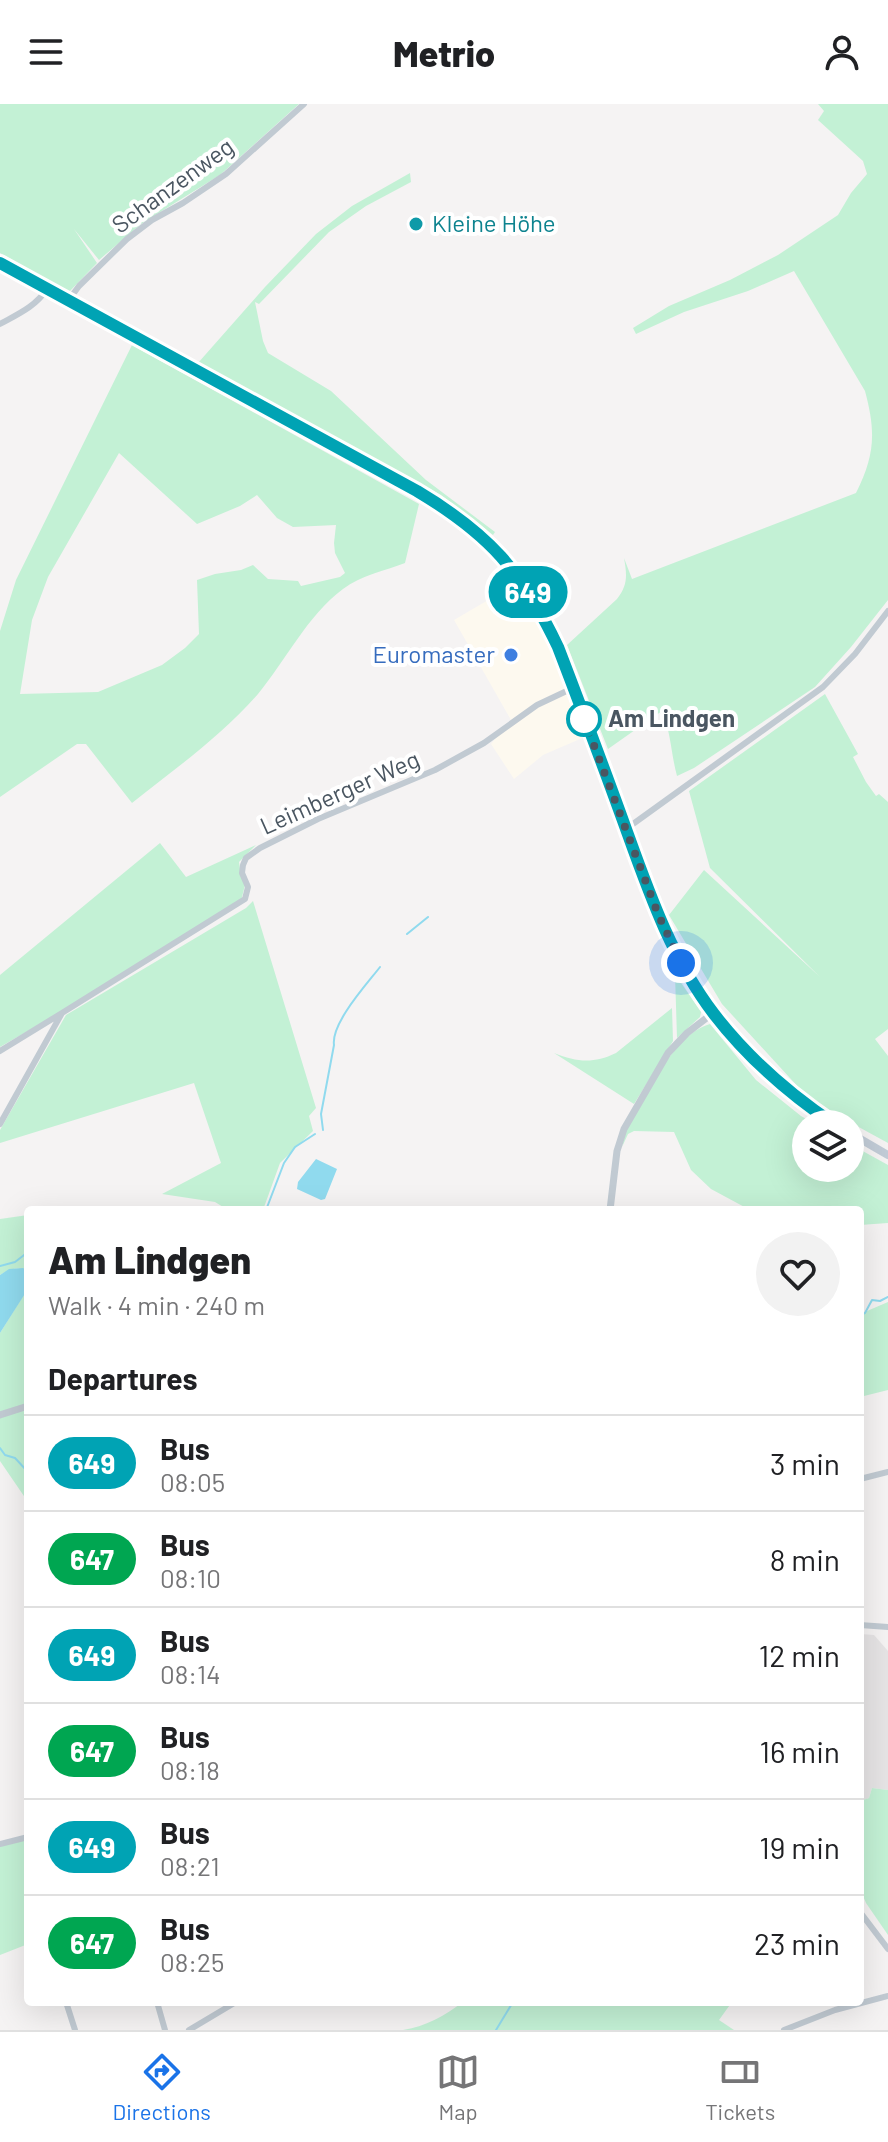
<!DOCTYPE html>
<meta charset="utf-8">
<style>
body{margin:0;font-family:Barlow,sans-serif;background:#f2f2f2;color:#202124;height:100vh;display:flex;flex-direction:column;font-size:30px;white-space:nowrap}
*{box-sizing:border-box;margin:0}
p{font-size:26px;color:#757577}
.icon{flex:none;width:44px;height:44px;fill:none;stroke:currentColor;stroke-width:2;stroke-linecap:round;stroke-linejoin:round}
.map{position:relative;flex:1;overflow:hidden}
.panel{position:absolute;left:24px;top:1102px;width:840px;height:800px;display:flex;flex-direction:column;background:#fff;border-radius:8px;box-shadow:0 8px 32px #0002}
.panel>*{flex:none}
.badge{padding:0 16px;border-radius:26px;font-size:28px;line-height:52px}
.buttons{position:absolute;left:792px;top:1006px;display:grid;gap:16px}
.buttons a{display:grid;place-items:center;width:72px;height:72px;border-radius:50%;background:#fff;box-shadow:0 8px 32px #0002;font-size:40px}
.you{position:absolute;width:40px;height:40px;margin:-20px;border:6px solid #fff;border-radius:50%;background:#1a73e8;box-shadow:0 0 0 12px #1a73e833}
.map>.badge{position:absolute;translate:-50% -50%;box-shadow:0 0 0 4px #fff}
h2{padding:0 24px;font-size:30px;line-height:72px}
.round{display:grid;place-items:center;flex:none;width:84px;height:84px;border-radius:42px;background:#f2f2f2}
.summary{display:flex;align-items:center;justify-content:space-between;height:136px;padding:0 24px}
h1{font-size:38px;font-weight:800;line-height:60px}
ul{padding:0;list-style:none}
li{display:flex;align-items:center;gap:24px;height:96px;padding:0 24px;border-top:2px solid #e0e0e0}
li div{flex:1}
li b{display:block;font-size:30px}
li em{font-style:normal}
li .badge{min-width:88px;font-weight:700;text-align:center}
header{display:flex;justify-content:space-between;align-items:center;height:104px;padding:0 24px;background:#fff;font-size:36px;font-weight:800}
.dock{display:flex;justify-content:space-around;align-items:center;height:112px;border-top:2px solid #e0e0e0;background:#fff;font-size:22px;color:#757577}
.dock a{display:grid;justify-items:center;gap:4px}
.dock .selected{color:#1a73e8}
.map>svg:first-child{display:block}
.commercial{fill:#fdf9ef}
.education{fill:#e6e4e5}
.green{fill:#c3f1d5;fill-rule:evenodd}
.water{fill:#90daee}
.lines{fill:none;stroke-linecap:round;stroke-linejoin:round}
.stream{stroke:#90daee;stroke-width:2}
.minor{stroke:#c1cad2;stroke-width:6}
.tertiary{stroke:#c1cad2;stroke-width:7}
.secondary{stroke:#c1cbd6;stroke-width:8}
.line-casing{stroke:#fff;stroke-width:18}
.line{stroke:#00a3b4;stroke-width:12}
.walk{stroke:#4a5661;stroke-width:8;stroke-dasharray:0 14.4}
.culture-dot{fill:#0f9aa8;stroke:#fff;stroke-width:3}
.shop-dot{fill:#3f7fe0;stroke:#fff;stroke-width:3}
.stop-dot{fill:#fff;stroke:#00a3b4;stroke-width:4}
.labels{text-anchor:middle;stroke-width:8;stroke-linejoin:round;paint-order:stroke}
.street-label{font-size:24px;fill:#4a5661;stroke:#fff}
.culture-label{font-size:24px;fill:#0d838f;stroke:#fff;text-anchor:start}
.shop-label{font-size:24px;fill:#366cbe;stroke:#fff;text-anchor:end}
.stop-label{font-size:24px;font-weight:bold;fill:#4a5661;stroke:#fff;text-anchor:start}
</style>
<header><svg class="icon" aria-label="menu" viewBox="0 0 24 24"><path d="M4 6h16M4 12h16M4 18h16"/></svg>Metrio<svg class="icon" aria-label="person" viewBox="0 0 24 24"><circle cx="12" cy="8" r="4"/><path d="M4 21q1-7 8-7t8 7"/></svg></header>
<div class="map">
<svg width="888" height="1926" viewBox="0 0 888 1926">
<rect width="100%" height="100%" fill="#f5f3f3"/>
<!-- commercial -->
<path class="commercial" d="M512,482L552,543L587,632L543,651L514,675L491,640L511,616L454,516Z"/>
<!-- education -->
<path class="education" d="M860,1530L874,1531L888,1547V1686L872,1684L869,1694L862,1697H860Z"/>
<!-- green -->
<path class="green" d="M0,0H299L220,71L141,120L99,156L74,125L97,159L69,188L0,149Z
M818,0H888V496L851,543L815,583L694,664L677,672C671,650 671,628 662,607L608,645L567,541L617,495C628,481 627,471 624,454L632,475L856,389C875,351 876,328 865,287L794,167L748,187L684,208L636,230L633,224L669,202L730,176L778,151L838,111L851,89L867,70L863,57L818,16L824,7Z
M410,69L411,78L366,102L329,128L259,200L255,198L263,237L268,249L331,287L426,376L495,428L493,431L441,391L198,259L265,183L316,130L352,102Z
M132,241L419,400L405,459C385,467 361,471 343,485C307,512 286,556 258,590C221,632 175,665 132,699L86,640H77L0,693V527L16,476ZM119,349L197,420L240,402L257,391L277,414L293,423L336,421L334,439L335,449L345,469L340,473L301,482L298,477L268,475L253,461L241,466L215,470L197,476L199,530L185,544L162,561L98,588L20,590L32,516L48,473Z
M825,590L858,650L853,653L866,678L876,692L879,690L888,698V925L875,935L888,952V1039L811,997L722,900L669,811L704,766L820,873L710,764L689,687Z
M160,739L186,773L256,741L239,758L241,771L245,781L241,797L47,916L0,943V871Z
M253,797L316,1004L309,1012L313,1027L280,1059L263,1106H228L215,1098L162,1090L221,1059L194,979L0,1039V1026L66,911L246,804Z
M675,870L701,908L700,913L677,934Z
M672,904L673,937L634,1000L554,949C577,958 593,960 616,949Z
M710,920L756,976L801,1012L815,1020H806V1064H850V1040L888,1061V1119L860,1121V1106H750L711,1085L691,1066L674,1028L634,1027L628,1030L622,1043L625,1029C645,996 671,931 710,920Z
M28,1111V1167C18,1162 9,1165 0,1171V1115Z
M28,1184V1398L0,1357V1229Z
M888,1198V1286L860,1293V1210Z
M872,1684L888,1686V1831L866,1799L860,1785V1697L869,1694Z
M28,1735V1840L0,1851V1742Z
M463,1898H732L719,1916L734,1926H403C427,1922 444,1912 463,1898Z"/>
<!-- water -->
<path class="water" d="M316,1055L337,1065L325,1095L321,1096L297,1085L298,1078Z
M23,1164L28,1167V1185L0,1229V1171L9,1165Z"/>
<g class="lines">
<!-- stream -->
<path class="stream" d="M407,830L428,813
M323,1026L321,1010L334,941C331,919 367,880 380,863
M266,1106L284,1059L295,1043L315,1030
M0,1162L15,1158L28,1148
M860,1211L865,1209L872,1196L880,1197L888,1193
M0,1344L5,1351L15,1354L28,1368
M496,1926L513,1898"/>
<!-- minor -->
<path class="minor" d="M68,197L79,182L127,135L152,116L183,99L226,70L304,0
M0,220C18,210 35,203 47,185
M626,725L823,583L855,550L888,507
M0,947L62,909
M0,1020L62,909L245,795L248,783L242,769L243,761L246,754L260,744L318,715L435,666L484,639L537,601L573,584
M860,1375L888,1368
M860,1521L888,1523
M0,1740L28,1733
M860,1808L888,1845
M66,1898L75,1926
M157,1898L165,1926
M189,1926L236,1898
M784,1926L835,1906L888,1892"/>
<!-- tertiary -->
<path class="tertiary" d="M610,1106L617,1047L624,1025L668,949L687,929L713,909
M0,1311L28,1302"/>
<!-- secondary -->
<path class="secondary" d="M0,160L417,387C488,430 522,467 558,543C581,603 604,664 626,725C649,789 672,855 714,910C748,954 788,989 834,1020
M850,1029L888,1051"/>
</g>
<g class="lines">
<!-- line casing -->
<g class="line-casing">
<path id="line" d="M0,159L417,387C489,430 522,467 558,543C581,603 604,664 626,725C649,789 672,855 714,910C748,954 788,989 834,1020"/>
</g>
<!-- line -->
<use href="#line" class="line"/>
<!-- walk -->
<path class="walk" d="M584,615L658,810L681,859"/>
</g>
<!-- markers -->
<circle class="culture-dot" cx="416" cy="120" r="8"/>
<circle class="shop-dot" cx="511" cy="551" r="8"/>
<circle class="stop-dot" cx="584" cy="615" r="16"/>
<g class="labels">
<!-- street labels -->
<g class="street-label">
<text transform="translate(173 82) rotate(-36)" y="8">Schanzenweg</text>
<text transform="translate(340 689) rotate(-24)" y="8">Leimberger Weg</text>
</g>
<!-- culture labels -->
<g class="culture-label">
<text x="432" y="128">Kleine Höhe</text>
</g>
<!-- shop labels -->
<g class="shop-label">
<text x="495" y="559">Euromaster</text>
</g>
<!-- stop labels -->
<g class="stop-label">
<text x="608" y="623">Am Lindgen</text>
</g>
</g>
</svg>
<div class="buttons">
<a><svg class="icon" aria-label="layers" viewBox="0 0 24 24"><path d="M12 4l9 5-9 5-9-5zM3 14l9 5 9-5"/></svg></a>
</div>
<div class="you" style="left:681px;top:859px"></div>
<b class="badge" style="left:528px;top:488px;background:#00a3b4;color:#fff">649</b>
<section class="panel">
<div class="summary"><div><h1>Am Lindgen</h1><p>Walk · 4 min · 240 m</p></div><a class="round"><svg class="icon" aria-label="heart" viewBox="0 0 24 24"><path d="M12 20l-8-8c-3-5 5-10 8-4 3-6 11-1 8 4z"/></svg></a></div>
<h2>Departures</h2>
<ul>
<li><span class="badge" style="background:#00a3b4;color:#fff">649</span><div><b>Bus</b><p>08:05</p></div><em>3 min</em></li>
<li><span class="badge" style="background:#00a651;color:#fff">647</span><div><b>Bus</b><p>08:10</p></div><em>8 min</em></li>
<li><span class="badge" style="background:#00a3b4;color:#fff">649</span><div><b>Bus</b><p>08:14</p></div><em>12 min</em></li>
<li><span class="badge" style="background:#00a651;color:#fff">647</span><div><b>Bus</b><p>08:18</p></div><em>16 min</em></li>
<li><span class="badge" style="background:#00a3b4;color:#fff">649</span><div><b>Bus</b><p>08:21</p></div><em>19 min</em></li>
<li><span class="badge" style="background:#00a651;color:#fff">647</span><div><b>Bus</b><p>08:25</p></div><em>23 min</em></li>
</ul>
</section>
</div>
<nav class="dock">
<a class="selected"><svg class="icon" aria-label="directions" viewBox="0 0 24 24"><path d="M12 3l9 9-9 9-9-9zM9 14v-3h6M13 9l2 2-2 2"/></svg>Directions</a>
<a><svg class="icon" aria-label="map" viewBox="0 0 24 24"><path d="M3 6l6-2 6 2 6-2v14l-6 2-6-2-6 2zM9 4v14M15 6v14"/></svg>Map</a>
<a><svg class="icon" aria-label="tickets" viewBox="0 0 24 24"><path d="M3 7h18v10H3zM15 7v10"/></svg>Tickets</a>
</nav>
